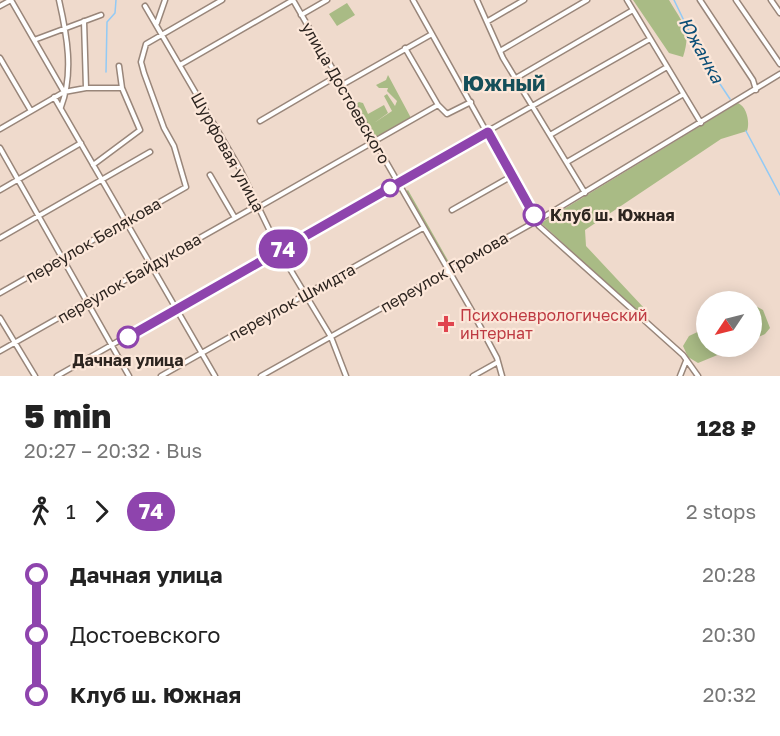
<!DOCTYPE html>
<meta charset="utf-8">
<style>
body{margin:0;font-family:"Golos Text",sans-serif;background:#f6f6f6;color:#222;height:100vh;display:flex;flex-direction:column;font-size:22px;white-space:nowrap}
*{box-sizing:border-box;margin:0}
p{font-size:20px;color:#767676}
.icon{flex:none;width:33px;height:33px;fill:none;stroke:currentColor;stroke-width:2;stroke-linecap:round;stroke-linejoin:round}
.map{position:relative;height:376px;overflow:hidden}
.drawer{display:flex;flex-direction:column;background:#fff;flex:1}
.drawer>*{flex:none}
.badge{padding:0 12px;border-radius:20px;font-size:21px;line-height:39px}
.needle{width:39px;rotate:235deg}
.fabs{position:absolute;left:696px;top:291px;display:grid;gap:12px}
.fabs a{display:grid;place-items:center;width:66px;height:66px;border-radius:50%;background:#fff;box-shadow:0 3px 15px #0003;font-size:30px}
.map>.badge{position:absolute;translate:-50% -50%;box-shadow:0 0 0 3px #fff}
.legs{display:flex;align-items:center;gap:9px;height:66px;padding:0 24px;font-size:20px}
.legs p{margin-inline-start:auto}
.overview{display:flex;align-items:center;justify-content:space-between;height:102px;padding:0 24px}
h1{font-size:33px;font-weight:800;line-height:45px}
ul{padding:0 24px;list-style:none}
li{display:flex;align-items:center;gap:21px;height:60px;font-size:22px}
li i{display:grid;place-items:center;width:9px;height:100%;margin:0 8px;background:currentColor}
li i::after{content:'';width:15px;height:15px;margin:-8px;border:4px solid;border-radius:50%;background:#fff}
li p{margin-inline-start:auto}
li:first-child i{background:linear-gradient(#0000 50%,currentColor 0)}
li:last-child i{background:linear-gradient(currentColor 50%,#0000 0)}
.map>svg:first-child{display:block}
.green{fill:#a9bb85}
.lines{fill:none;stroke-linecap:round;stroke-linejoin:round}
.stream{stroke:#92caf5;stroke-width:1.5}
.minor-casing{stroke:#99867a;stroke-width:7}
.minor{stroke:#fff;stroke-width:4}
.line-1-casing{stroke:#fff;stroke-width:14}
.line-1{stroke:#8e44ad;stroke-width:9}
.stop-1-dot{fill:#fff;stroke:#8e44ad;stroke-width:3}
.health-dot{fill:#e0444e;stroke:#fce7d9;stroke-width:2}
.labels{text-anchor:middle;stroke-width:4.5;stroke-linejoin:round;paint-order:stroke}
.street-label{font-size:16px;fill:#2d2520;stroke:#fce7d9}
.stop-label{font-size:16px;font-weight:bold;fill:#2d2520;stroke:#fce7d9;text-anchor:start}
.health-label{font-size:16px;fill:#be3a42;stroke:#fce7d9;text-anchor:start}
.water-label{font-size:18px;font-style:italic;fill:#0b4e76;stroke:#fce7d9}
.district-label{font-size:22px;font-weight:bold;fill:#154f59;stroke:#fce7d9}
</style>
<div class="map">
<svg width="780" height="376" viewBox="0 0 780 376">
<rect width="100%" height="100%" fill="#efdacc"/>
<!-- green -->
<path class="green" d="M633,0H669C682,22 692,30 683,57L669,53Z
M347,3L355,15L337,26L329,14Z
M388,75L411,118L376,138L356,104L359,102L363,103L368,114L384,105L388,113L374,123L392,111L384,96L387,94L395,106L397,101L387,91L388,88H379L376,85L386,80Z
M738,103C747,107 750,122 747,131L721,139L585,230L586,246L644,308L640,314L541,223Z
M408,190L450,264L447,266L405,192Z
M752,304L763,310L770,328L765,334L752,340V335L756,331L752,321Z
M706,328V346L737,347L698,363L688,357L683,346L689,336Z"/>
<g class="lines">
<!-- stream -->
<path class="stream" d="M674,0L700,54L730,99
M106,72L107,22L115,13L116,0
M746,131L780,195"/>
<!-- minor casing -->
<g class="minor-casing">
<path id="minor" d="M11,0L64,92
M59,0C67,35 74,73 61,107
M293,0L472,311L497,358L502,376
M413,0L539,226L683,355L698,376
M477,0L503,58L585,193
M627,0L701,123
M700,0L753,80L756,90
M736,0L780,64
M771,0L780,13
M0,6L11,0
M145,6L240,169L281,254L331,337L346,376
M301,15L327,0
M84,21L86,88
M488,21L524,0
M157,23L165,0
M34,40L101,15
M405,48L438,105L447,114L471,102
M500,51L587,0
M0,58L31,111
M180,65L293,0
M516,78L633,10
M342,85L432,34
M54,97L215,376
M260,121L337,76
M0,129L64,92L86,88H122
M550,135L667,67
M0,148L129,376
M567,162L682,95
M93,165L140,130L122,88L119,66
M210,175L235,218
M0,190L81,143
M259,207L438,105
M452,210L512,176
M0,238L150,152
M0,293L186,187L174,146L164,128L144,73L141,62L146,44L222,0
M0,318L35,376
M0,351L258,205
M57,376L650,39
M161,376L423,228
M261,376L547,215L780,74
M473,376L498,362
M680,376L686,361"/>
</g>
<!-- minor -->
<use href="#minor" class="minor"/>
</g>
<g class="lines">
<!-- line-1 casing -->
<g class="line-1-casing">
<path id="line-1" d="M128,337L488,132L534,215"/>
</g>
<!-- line-1 -->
<use href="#line-1" class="line-1"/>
</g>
<!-- markers -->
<g class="stop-1-dot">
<circle cx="390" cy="188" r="8"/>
<circle cx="534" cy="215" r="10"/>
<circle cx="128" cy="337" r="10"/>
</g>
<path class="health-dot" d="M443 315h6v6h6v6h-6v6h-6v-6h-6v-6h6z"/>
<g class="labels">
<!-- street labels -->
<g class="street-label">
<text transform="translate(346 93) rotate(60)" y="6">улица Достоевского</text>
<text transform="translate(228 152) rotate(61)" y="6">Шурфовая улица</text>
<text transform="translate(93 240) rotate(-30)" y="6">переулок Белякова</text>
<text transform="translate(444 272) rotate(-30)" y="6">переулок Громова</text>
<text transform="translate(129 278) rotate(-30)" y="6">переулок Байдукова</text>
<text transform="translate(292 302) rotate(-29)" y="6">переулок Шмидта</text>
</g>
<!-- stop labels -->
<g class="stop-label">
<text x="550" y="221">Клуб ш. Южная</text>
<text x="128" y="366" text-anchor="middle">Дачная улица</text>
</g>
<!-- health labels -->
<g class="health-label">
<text x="460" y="321">Психоневрологический<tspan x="460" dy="18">интернат</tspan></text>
</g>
<!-- water labels -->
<g class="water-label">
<text transform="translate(701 50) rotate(61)" y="6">Южанка</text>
</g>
<!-- district labels -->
<g class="district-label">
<text x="504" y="91">Южный</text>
</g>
</g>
</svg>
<div class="fabs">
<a><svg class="needle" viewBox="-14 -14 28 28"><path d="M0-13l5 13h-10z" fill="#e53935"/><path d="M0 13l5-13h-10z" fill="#767676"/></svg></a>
</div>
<b class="badge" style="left:283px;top:249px;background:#8e44ad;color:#fff">74</b>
</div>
<section class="drawer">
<div class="overview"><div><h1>5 min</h1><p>20:27 – 20:32 · Bus</p></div><b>128 ₽</b></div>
<div class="legs"><svg class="icon" aria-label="walk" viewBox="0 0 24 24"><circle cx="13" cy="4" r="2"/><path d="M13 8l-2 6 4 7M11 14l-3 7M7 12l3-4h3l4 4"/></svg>1<svg class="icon" aria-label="forward" viewBox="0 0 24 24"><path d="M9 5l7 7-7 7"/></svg><b class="badge" style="background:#8e44ad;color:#fff">74</b><p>2 stops</p></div>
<ul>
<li><i style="color:#8e44ad"></i><b>Дачная улица</b><p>20:28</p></li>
<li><i style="color:#8e44ad"></i><span>Достоевского</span><p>20:30</p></li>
<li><i style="color:#8e44ad"></i><b>Клуб ш. Южная</b><p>20:32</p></li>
</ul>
</section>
